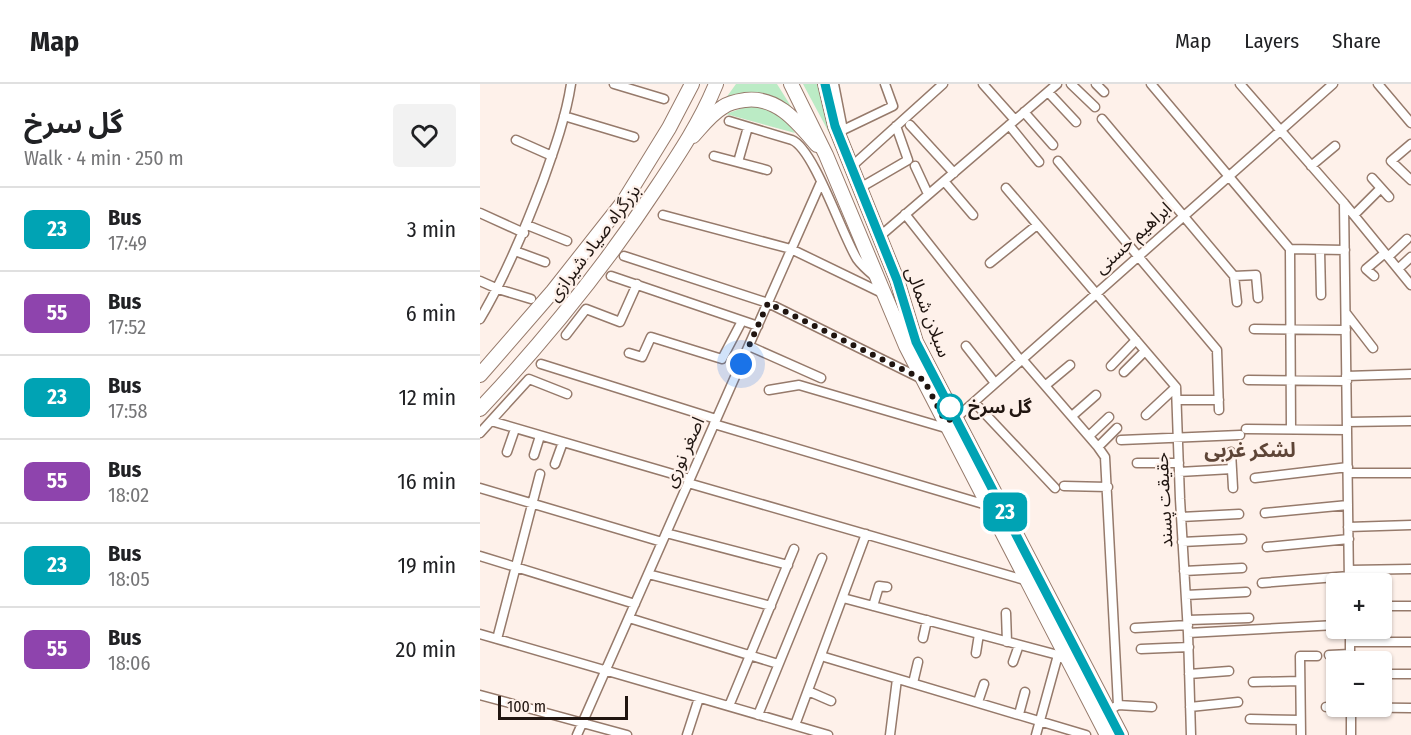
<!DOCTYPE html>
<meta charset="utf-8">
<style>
body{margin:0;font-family:"Fira Sans Condensed","Noto Sans Arabic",sans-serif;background:#f2f2f2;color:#202124;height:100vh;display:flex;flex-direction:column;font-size:22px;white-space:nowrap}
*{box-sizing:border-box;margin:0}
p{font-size:20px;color:#757577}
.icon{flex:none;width:33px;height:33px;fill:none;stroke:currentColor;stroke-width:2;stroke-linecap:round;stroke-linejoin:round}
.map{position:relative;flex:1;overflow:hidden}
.sheet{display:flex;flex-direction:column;background:#fff;width:480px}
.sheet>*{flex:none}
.badge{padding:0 12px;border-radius:9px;font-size:21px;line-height:39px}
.controls{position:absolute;left:846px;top:489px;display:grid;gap:12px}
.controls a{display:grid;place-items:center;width:66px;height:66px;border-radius:6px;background:#fff;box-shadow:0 2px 4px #0004;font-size:30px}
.scale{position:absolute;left:18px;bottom:15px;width:130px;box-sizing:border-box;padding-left:6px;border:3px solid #201510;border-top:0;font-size:16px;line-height:21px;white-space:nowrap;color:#201510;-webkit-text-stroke:4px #fef1ea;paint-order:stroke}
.you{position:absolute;width:30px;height:30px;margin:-15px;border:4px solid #fff;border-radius:50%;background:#1a73e8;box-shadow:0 0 0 9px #1a73e833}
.map>.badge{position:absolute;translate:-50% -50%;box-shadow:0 0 0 3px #fff}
.round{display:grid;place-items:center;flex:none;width:63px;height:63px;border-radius:6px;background:#f2f2f2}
.head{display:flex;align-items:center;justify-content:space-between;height:102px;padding:0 24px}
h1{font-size:28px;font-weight:700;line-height:45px}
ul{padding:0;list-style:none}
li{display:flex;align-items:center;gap:18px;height:84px;padding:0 24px;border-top:2px solid #e0e0e0}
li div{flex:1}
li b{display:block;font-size:22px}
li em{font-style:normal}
li .badge{min-width:66px;font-weight:700;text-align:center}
header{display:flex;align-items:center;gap:36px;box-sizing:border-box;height:84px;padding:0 30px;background:#fff;border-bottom:2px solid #e0e0e0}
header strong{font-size:28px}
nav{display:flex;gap:33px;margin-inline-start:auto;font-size:21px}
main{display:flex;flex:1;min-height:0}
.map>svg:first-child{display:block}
.green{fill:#bbebc5}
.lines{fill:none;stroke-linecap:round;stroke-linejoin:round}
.minor-casing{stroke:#967a6b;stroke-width:11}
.primary-casing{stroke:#967a6b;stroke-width:16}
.trunk-casing{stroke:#967a6b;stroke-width:16}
.minor{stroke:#fff;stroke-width:8}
.primary{stroke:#fff;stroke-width:14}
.trunk{stroke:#fff;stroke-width:14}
.line-casing{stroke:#fff;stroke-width:14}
.line{stroke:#00a3b4;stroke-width:9}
.walk{stroke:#201510;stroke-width:6;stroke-dasharray:0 10.8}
.stop-dot{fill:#fff;stroke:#00a3b4;stroke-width:3}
.labels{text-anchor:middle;stroke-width:4.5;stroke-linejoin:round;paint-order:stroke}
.street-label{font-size:18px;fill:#201510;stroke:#fef1ea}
.stop-label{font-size:18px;font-weight:bold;fill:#201510;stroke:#fef1ea;text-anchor:start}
.neighbourhood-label{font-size:20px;font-weight:bold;fill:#5e4537;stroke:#fef1ea}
</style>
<header>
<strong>Map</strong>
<nav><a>Map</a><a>Layers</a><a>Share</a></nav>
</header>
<main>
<section class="sheet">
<div class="head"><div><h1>گل سرخ</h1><p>Walk · 4 min · 250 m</p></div><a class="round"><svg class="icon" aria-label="heart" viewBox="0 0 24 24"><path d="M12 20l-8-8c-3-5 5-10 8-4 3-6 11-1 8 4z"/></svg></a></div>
<ul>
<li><span class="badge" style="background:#00a3b4;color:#fff">23</span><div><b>Bus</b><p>17:49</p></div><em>3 min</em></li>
<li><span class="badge" style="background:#8e44ad;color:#fff">55</span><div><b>Bus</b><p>17:52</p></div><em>6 min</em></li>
<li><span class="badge" style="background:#00a3b4;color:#fff">23</span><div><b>Bus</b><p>17:58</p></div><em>12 min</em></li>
<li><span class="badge" style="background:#8e44ad;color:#fff">55</span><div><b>Bus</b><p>18:02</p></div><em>16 min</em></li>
<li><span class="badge" style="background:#00a3b4;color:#fff">23</span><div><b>Bus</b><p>18:05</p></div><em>19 min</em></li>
<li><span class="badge" style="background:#8e44ad;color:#fff">55</span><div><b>Bus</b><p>18:06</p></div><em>20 min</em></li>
</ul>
</section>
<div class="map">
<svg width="931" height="651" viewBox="0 0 931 651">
<rect width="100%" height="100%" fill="#fef1ea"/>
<!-- green -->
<path class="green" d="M256,0H297L312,24L303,19L243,18Z
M323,0H337L353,56Z
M268,22C292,23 302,28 315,49L246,30Z"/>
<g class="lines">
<!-- minor casing -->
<g class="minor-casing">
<path id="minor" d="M134,0L184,15
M354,0L363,46L413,22L405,0
M503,0L535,36
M591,0L615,23
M616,0L624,8
M671,0L810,165L811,345
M760,0L864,119L931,201
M898,0L931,39
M568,8L596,38
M544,28L573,61
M84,32L154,53
M622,35L754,192L776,191L778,214
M249,37L312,56C334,65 362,151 377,175C382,182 388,187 394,192
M430,41L474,89
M529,41L559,78
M36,56L72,72
M931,60L911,77L931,96
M234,72L287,86
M578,77L737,266L739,326
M258,78L268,43
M435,82L448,110
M831,82L855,62
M371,83L463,0
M892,94L909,113
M464,97L493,131
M385,101L428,76L416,42
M526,104L696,303L700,415L708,549L711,651
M864,119L869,500
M0,129L44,149
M425,130L541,277
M183,131L311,165L404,210
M874,131L901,104
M47,141L87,157
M399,153L577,0
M810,165L865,166
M840,166L841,211
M35,167L65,178
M144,172L288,219L442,295
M908,173L927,155
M510,179L557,141
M918,185L931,173
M131,192L278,242
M754,192L757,218
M894,192L886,185L905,169
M0,197L18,205L51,215
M866,229L893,264
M0,235C26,191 45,145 63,97C74,66 86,33 91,0
M774,245L866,246
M86,251L106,225L140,238L157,200
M269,262L341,294
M486,262L515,299
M149,269L162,273L171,253L242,275L262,237
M542,275L618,363L625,373L638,621L628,627
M61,280L236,335
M631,282L656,256
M644,288L665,267
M866,292L931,290
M768,296L867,297
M566,301L590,281
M289,306L319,301L469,345
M697,316H739
M494,318L575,404
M666,331L696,303
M592,332L616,311
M476,334L853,0
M11,337L210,395
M867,338L931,337
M234,340L510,422
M766,345L867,346
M0,349L49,295L87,310
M609,352L629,333
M641,356L760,351
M618,363L637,344
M27,368L35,345
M751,368L753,404
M54,371L60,352
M657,379H699
M75,380L83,358
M699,388L752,385
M868,389H931
M775,394L868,383
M208,399L548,497
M584,402L628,403
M0,404L182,458
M785,429L868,421
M701,433L759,430
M868,443L931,441
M186,449L308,481
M702,458L762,455
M787,463L869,455
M0,472L155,520
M869,486L931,485
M704,487L762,484
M168,490L291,522
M782,499L869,492
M706,511L766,508
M363,514L578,571L587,577
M393,522L399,502L407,503
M902,522H931
M526,529L527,558
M149,534L298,580
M708,536L769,534
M655,544L708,541
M870,544V578
M708,549L856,541
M0,550L348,651
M443,554L447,536
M17,555L60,390
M870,558H931
M661,565L709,563
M496,569L499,550
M849,571L870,570
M341,572L606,651
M533,578L539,561
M709,590L749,587
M902,590H931
M773,598L820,597
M433,599L438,578
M328,607L351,617
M0,611L147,651
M498,618L504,600
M638,621L672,623
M249,622L314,465
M871,622V651
M710,623L758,618
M846,623L931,624
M539,630L545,608
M278,631L342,474
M770,635L820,636
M315,641L386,450
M97,651L341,98
M207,651L219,614
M410,651L417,595
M556,651L578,571
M821,651L820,572H837"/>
</g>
<!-- primary casing -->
<g class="primary-casing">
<path id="primary" d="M311,0L346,71L426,262L627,651
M345,0L355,42L417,196L436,258L641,651
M213,52C222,42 231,30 243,23C250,18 258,17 265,16C298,12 318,39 337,61"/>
</g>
<!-- trunk casing -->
<g class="trunk-casing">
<path id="trunk" d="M0,291L73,207L144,117L189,44L212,0
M0,325C65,256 125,182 177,103C199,70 221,37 236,0"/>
</g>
<!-- minor -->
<use href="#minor" class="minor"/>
<!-- primary -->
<use href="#primary" class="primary"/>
<!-- trunk -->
<use href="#trunk" class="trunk"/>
</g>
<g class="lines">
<!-- line casing -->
<g class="line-casing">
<path id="line" d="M345,0L355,42L417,196L436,258L640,651"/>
</g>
<!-- line -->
<use href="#line" class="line"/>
<!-- walk -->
<path class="walk" d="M261,280L288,219L444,296L465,337L476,334L466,315L470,323"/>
</g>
<!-- markers -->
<circle class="stop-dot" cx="470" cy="323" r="12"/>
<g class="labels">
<!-- street labels -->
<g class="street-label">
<text transform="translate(653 154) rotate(-42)" y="6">ابراهیم حسنی</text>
<text transform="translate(114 159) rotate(-53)" y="6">بزرگراه صیاد شیرازی</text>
<text transform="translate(448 228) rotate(69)" y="6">سبلان شمالی</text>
<text transform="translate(204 368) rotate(-66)" y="6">اصغر نوری</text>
<text transform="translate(684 416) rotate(-93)" y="6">حقیقت پسند</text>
</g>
<!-- stop labels -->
<g class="stop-label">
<text x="488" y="329">گل سرخ</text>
</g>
<!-- neighbourhood labels -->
<g class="neighbourhood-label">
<text x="770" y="373">لشکر غربی</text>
</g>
</g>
</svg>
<div class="controls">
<a>+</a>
<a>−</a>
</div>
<div class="scale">100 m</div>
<div class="you" style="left:261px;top:280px"></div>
<b class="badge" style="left:525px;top:428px;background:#00a3b4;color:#fff">23</b>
</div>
</main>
